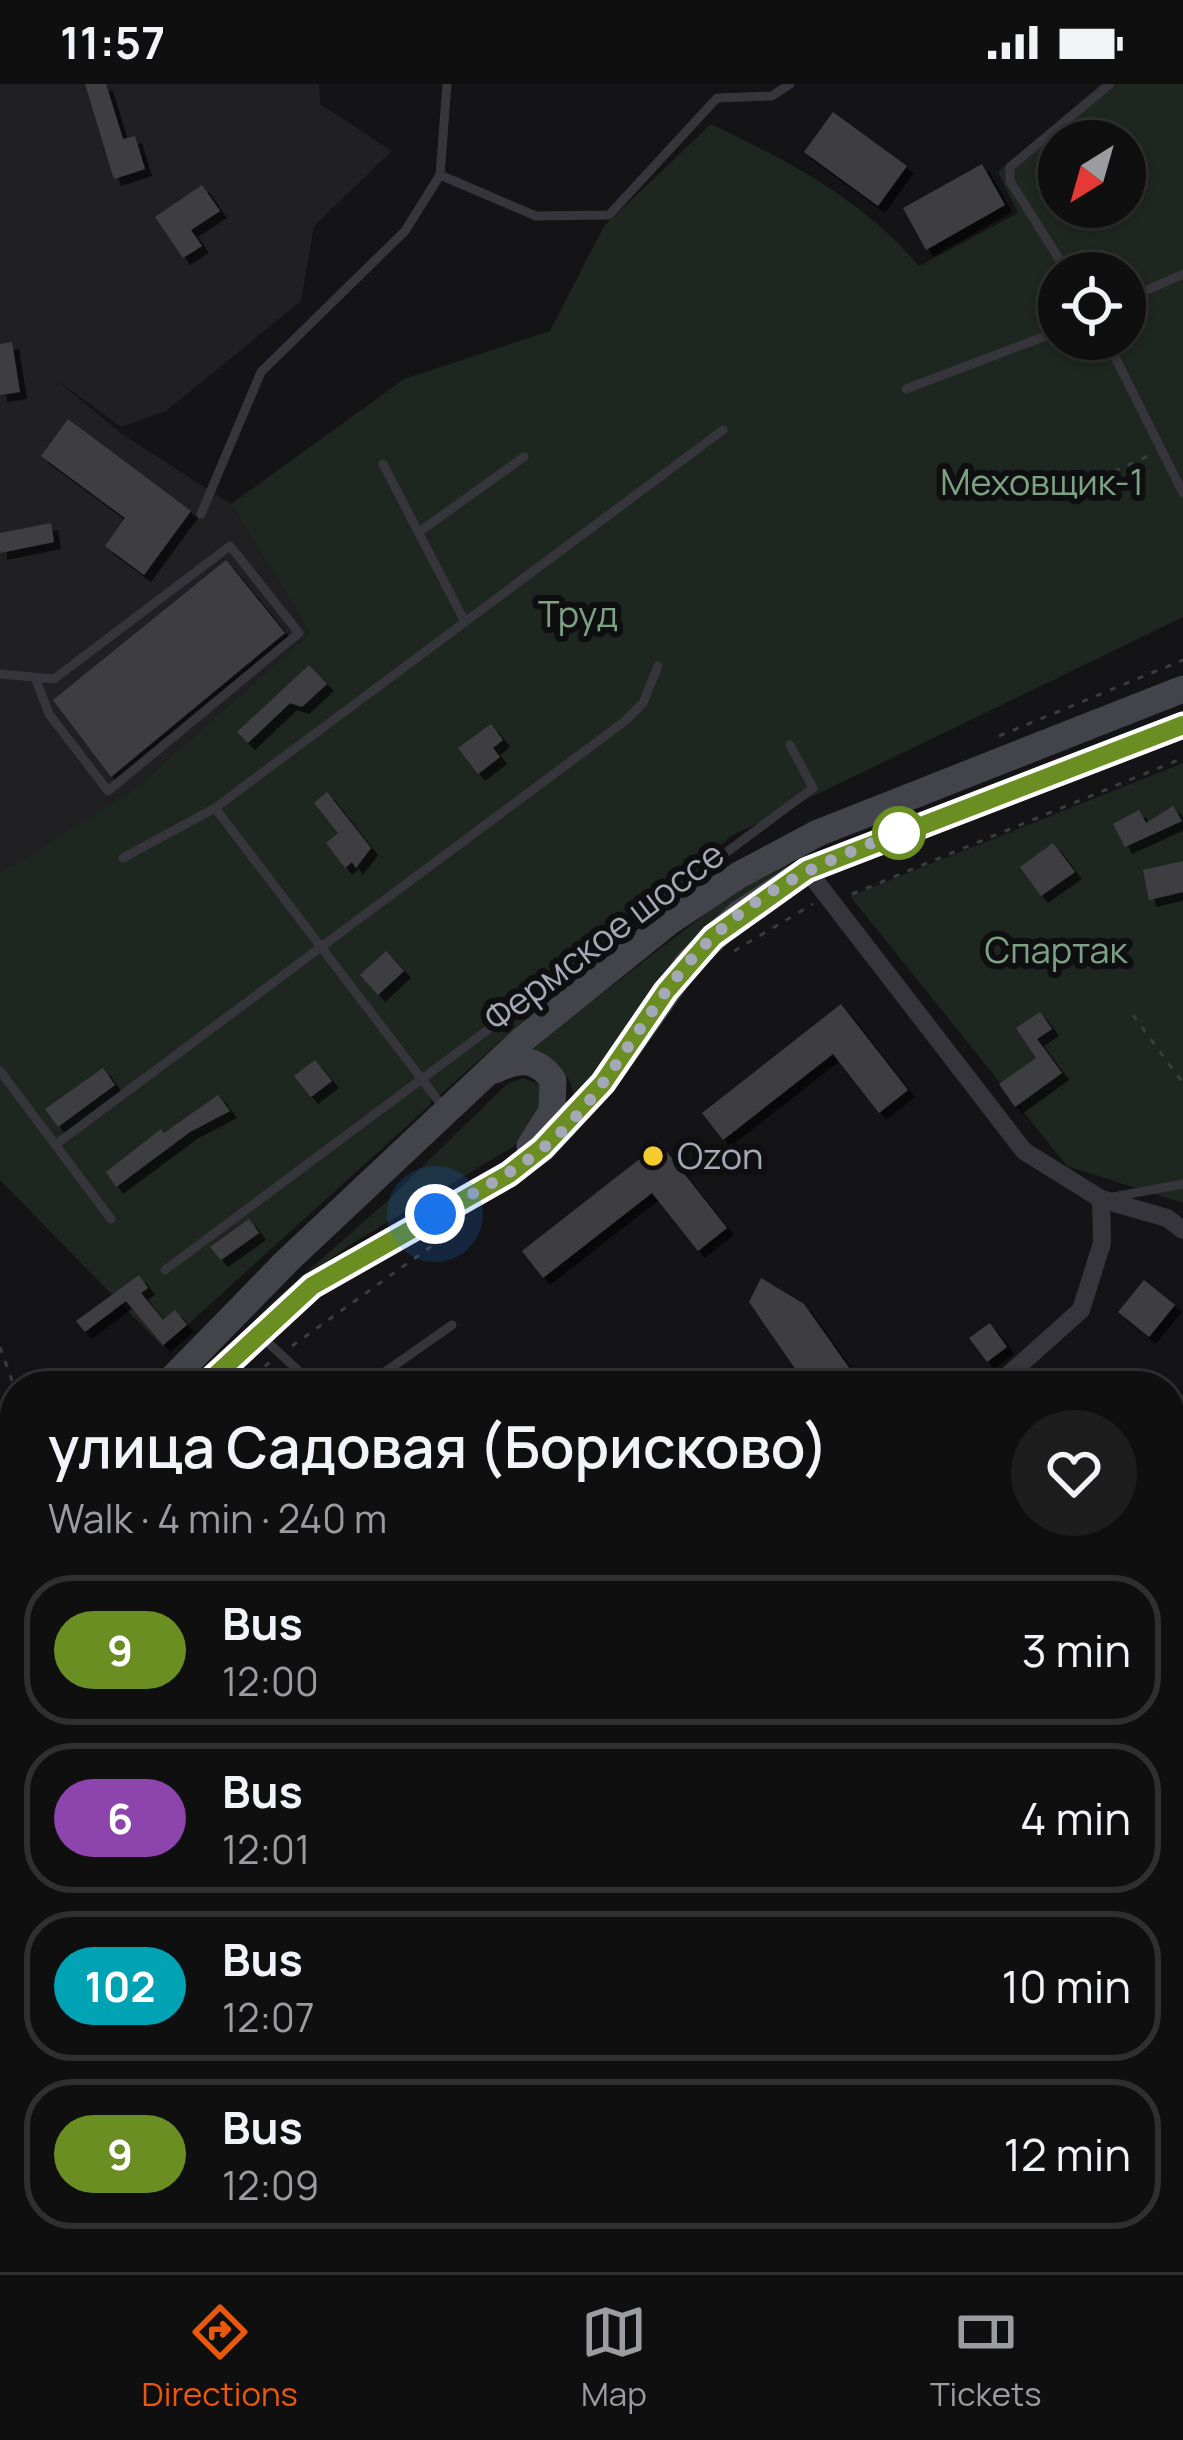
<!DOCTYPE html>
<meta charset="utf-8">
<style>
body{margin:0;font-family:Manrope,sans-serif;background:#1d1d1e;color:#f1f3f6;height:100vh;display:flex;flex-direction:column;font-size:45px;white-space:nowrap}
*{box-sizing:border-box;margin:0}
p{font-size:39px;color:#9b9c9f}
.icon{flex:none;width:66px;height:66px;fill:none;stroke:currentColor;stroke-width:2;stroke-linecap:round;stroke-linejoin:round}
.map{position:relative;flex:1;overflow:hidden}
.sheet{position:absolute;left:0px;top:1287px;width:1185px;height:903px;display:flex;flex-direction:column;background:#0f0f10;border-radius:48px 48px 0 0;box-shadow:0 3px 9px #0004,0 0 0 3px #2f2f30}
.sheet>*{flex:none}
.badge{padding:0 24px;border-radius:39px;font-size:42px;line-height:78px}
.needle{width:78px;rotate:217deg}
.fabs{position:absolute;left:1038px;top:36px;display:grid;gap:24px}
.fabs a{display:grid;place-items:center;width:108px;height:108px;border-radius:50%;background:#0f0f10;box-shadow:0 3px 9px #0004,0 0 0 3px #2f2f30;font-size:60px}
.you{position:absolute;width:60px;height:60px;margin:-30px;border:9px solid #fff;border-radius:50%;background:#1a73e8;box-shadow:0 0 0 18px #1a73e833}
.map>.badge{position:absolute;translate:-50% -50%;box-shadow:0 0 0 6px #fff}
.round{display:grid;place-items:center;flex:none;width:126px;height:126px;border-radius:63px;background:#1d1d1e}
.head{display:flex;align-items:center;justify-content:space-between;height:204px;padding:0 48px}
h1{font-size:57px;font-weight:600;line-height:90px}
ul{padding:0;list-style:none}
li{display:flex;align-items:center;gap:36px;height:150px;margin:0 24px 18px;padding:0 24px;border:6px solid #2f2f30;border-radius:48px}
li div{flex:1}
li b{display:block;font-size:45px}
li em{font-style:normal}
li .badge{min-width:132px;font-weight:700;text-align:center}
.status{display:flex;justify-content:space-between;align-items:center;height:84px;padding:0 60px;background:#0f0f10;direction:ltr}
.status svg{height:33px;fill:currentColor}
.tab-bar{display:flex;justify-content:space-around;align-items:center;height:168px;border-top:3px solid #2f2f30;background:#0f0f10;font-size:33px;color:#9b9c9f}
.tab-bar a{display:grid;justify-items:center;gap:6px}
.tab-bar .active{color:#ea580c}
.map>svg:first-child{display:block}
.built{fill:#202023}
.green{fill:#1e2620;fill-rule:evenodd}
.water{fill:#2a313a}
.building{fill:#3e3e43;filter:url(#shadow)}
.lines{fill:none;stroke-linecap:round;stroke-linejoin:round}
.path{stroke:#3b3c42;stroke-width:3;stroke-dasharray:6 9;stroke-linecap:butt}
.service{stroke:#35353b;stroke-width:9}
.minor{stroke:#35353b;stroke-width:18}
.secondary{stroke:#43444b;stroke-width:27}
.line-casing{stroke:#fff;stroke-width:27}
.line{stroke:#6b8e23;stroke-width:18}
.walk{stroke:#a5a8b6;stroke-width:12;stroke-dasharray:0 21.6}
.stop-dot{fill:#fff;stroke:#6b8e23;stroke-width:6}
.poi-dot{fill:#f4cc2d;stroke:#0f0f11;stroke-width:4.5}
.labels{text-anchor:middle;stroke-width:12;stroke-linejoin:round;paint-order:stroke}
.park-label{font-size:36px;fill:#7ca283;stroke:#0f0f11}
.street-label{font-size:36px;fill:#a5a8b6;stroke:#0f0f11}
.poi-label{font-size:36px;fill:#a5a8b6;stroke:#0f0f11;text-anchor:start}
</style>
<div class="status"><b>11:57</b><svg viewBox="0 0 49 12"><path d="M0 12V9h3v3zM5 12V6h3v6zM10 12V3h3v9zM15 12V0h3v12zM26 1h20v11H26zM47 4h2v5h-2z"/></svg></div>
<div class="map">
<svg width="1183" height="2188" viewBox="0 0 1183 2188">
<defs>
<filter id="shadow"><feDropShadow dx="7" dy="7" stdDeviation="0" flood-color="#0009"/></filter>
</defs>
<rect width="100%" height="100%" fill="#141416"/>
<!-- built -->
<path class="built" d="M0,0H319L320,20L392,67L314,142L301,217L166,327L121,343L54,294L122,350L231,420L310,549L133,706L0,789Z"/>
<!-- green -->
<path class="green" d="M1101,0H1183V533L731,752L441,1010L431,1009V1020L163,1263L0,1096V789L133,706L310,549L231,420L404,295L550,247L604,142L711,40C789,77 863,116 919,182L1018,129L998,88ZM1059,57H1125V123H1059ZM1059,189H1125V255H1059Z
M1183,679V1119L1067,1082L850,812Z
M786,780L789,784L575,1018C571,987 556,974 526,968L744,800Z
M523,994L541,1001L547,1013L537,1041L514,1062L348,1162L254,1234L385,1119L507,1000Z
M1183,1383V1517L1170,1526V1394Z
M15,2167V2175H182L163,2188H0V2175Z"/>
<!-- water -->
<path class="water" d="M253,2175H480L494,2188H229Z"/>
<!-- building -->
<path class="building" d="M85,0H106L123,55L135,52L145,85L114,95Z
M833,28L907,82L878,122L804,68Z
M982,80L1005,121L926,166L903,124Z
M202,101L220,127L191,146L202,162L183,174L155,133Z
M12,258L20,308L0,311V260Z
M68,335L191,427L144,491L105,462L125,434L41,372Z
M51,439L54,458L0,469V449Z
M226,476L285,549L111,693L53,616Z
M309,581L327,600L302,623L290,619L248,659L237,648Z
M491,640L503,656L493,664L500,673L478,690L458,664Z
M327,708L371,764L356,784L352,778L345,784L326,759L338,749L314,719Z
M1173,722L1182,737L1125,763L1113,740L1139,726L1146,739Z
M1053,759L1075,788L1041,812L1020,783Z
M1183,777V808L1149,816L1143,786Z
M386,867L404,887L378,911L360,891Z
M841,920L908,1006L879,1029L833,970L723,1056L702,1029Z
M1040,928L1052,945L1037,955L1062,989L1015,1023L999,1000L1036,974L1016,944Z
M315,976L332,997L311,1013L294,992Z
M103,984L115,1001L58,1043L45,1025Z
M218,1011L230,1027L190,1048L116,1103L106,1088L161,1045L164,1049Z
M660,1059L727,1144L698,1167L652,1109L543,1194L522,1167Z
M249,1135L259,1149L221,1176L210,1163Z
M139,1191L148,1204L141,1209L163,1236L175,1226L187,1241L163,1261L126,1217L85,1248L76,1237Z
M761,1194L804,1220L862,1302H807L749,1218Z
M1144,1196L1175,1221L1149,1253L1118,1228Z
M990,1239L1007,1263L987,1278L969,1254Z"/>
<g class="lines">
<!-- path -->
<path class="path" d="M1087,400L1148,372
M999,652L1183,576
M852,810L1183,674
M734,867L813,820
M1133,931L1183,999
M292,1262L440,1156
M0,1263L15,1305
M242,1302L270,1278
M492,2175L505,2188
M0,2176L15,2165"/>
<!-- service -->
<path class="service" d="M447,0L440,91L536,132L609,131L717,14L772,12L790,0
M1068,189L1010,97V83L1110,0
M1125,216L1183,190
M1106,255L1183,409
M906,305L1059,247
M383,380L465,538
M201,430L261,288L405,147L440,91
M419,448L524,373
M0,590L54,595L230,462L299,549L108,707L49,630L35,593
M215,724L443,1023
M123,774L215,724L723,346
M0,987L111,1135
M55,1061L625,637L643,619L658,582
M1113,1113L1183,1100
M165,1186L813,704L790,661
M262,1253L315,1302
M365,1302L452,1241
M0,1782L15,1783
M1170,1837L1183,1832
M0,1887L15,1881
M1170,1923L1183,1916
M1170,1987L1183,1989
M564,2175L568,2188
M604,2175L608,2188
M784,2175L789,2188
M879,2175L884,2188
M891,2188L926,2175"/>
<!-- minor -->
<path class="minor" d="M807,786L1024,1067L1101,1115L1167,1134L1183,1146
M996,1302L1081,1226L1102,1159L1101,1115
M705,2175L723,2188"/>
<!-- secondary -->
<path class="secondary" d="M495,986C519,974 536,973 553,996L552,1027L530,1062
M165,1302L287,1177L522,956L670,837L739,791L818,749L1183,605
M204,1302L312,1202L509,1090L542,1065L603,999L688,879L739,830L807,786L1183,641
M0,1487L15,1465
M0,1553L15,1526"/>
</g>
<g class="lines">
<!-- line casing -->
<g class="line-casing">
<path id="line" d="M204,1302L312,1202L509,1090L542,1064L603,999L666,907L713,853L807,786L1183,641"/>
</g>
<!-- line -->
<use href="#line" class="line"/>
<!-- walk -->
<path class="walk" d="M435,1130C484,1104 533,1079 571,1038C625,980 657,904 716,850C768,801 833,773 899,749"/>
</g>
<!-- markers -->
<circle class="stop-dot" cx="899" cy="749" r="24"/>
<circle class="poi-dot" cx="653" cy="1072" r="12"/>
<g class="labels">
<!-- park labels -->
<g class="park-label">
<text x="1042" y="411">Меховщик-1</text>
<text x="578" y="543">Труд</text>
<text x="1056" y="879">Спартак</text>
</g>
<!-- street labels -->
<g class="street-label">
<text transform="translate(604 852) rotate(-37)" y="13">Фермское шоссе</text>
</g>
<!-- poi labels -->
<g class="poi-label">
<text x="677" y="1085">Ozon</text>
</g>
</g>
</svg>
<div class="fabs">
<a><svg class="needle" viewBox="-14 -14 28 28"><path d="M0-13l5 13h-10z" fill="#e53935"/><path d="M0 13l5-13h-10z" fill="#9b9c9f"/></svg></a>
<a><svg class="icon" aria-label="locate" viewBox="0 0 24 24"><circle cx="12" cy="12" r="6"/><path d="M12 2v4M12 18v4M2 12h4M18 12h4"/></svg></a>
</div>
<div class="you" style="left:435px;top:1130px"></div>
<section class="sheet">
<div class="head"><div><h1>улица Садовая (Борисково)</h1><p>Walk · 4 min · 240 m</p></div><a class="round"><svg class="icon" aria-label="heart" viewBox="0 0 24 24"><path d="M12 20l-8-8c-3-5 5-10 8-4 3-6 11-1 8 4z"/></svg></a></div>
<ul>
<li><span class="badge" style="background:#6b8e23;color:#fff">9</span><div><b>Bus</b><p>12:00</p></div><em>3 min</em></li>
<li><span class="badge" style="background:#8e44ad;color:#fff">6</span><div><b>Bus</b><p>12:01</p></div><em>4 min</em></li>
<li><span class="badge" style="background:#00a3b4;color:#fff">102</span><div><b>Bus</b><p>12:07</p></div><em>10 min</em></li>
<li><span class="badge" style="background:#6b8e23;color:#fff">9</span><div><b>Bus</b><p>12:09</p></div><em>12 min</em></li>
</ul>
</section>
</div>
<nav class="tab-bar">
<a class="active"><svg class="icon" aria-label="directions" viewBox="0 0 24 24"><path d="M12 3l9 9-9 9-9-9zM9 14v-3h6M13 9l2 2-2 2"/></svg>Directions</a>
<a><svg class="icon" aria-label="map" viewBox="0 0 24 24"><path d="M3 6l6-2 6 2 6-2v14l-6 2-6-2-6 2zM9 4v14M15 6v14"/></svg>Map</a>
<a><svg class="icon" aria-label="tickets" viewBox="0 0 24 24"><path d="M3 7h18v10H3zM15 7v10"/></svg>Tickets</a>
</nav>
